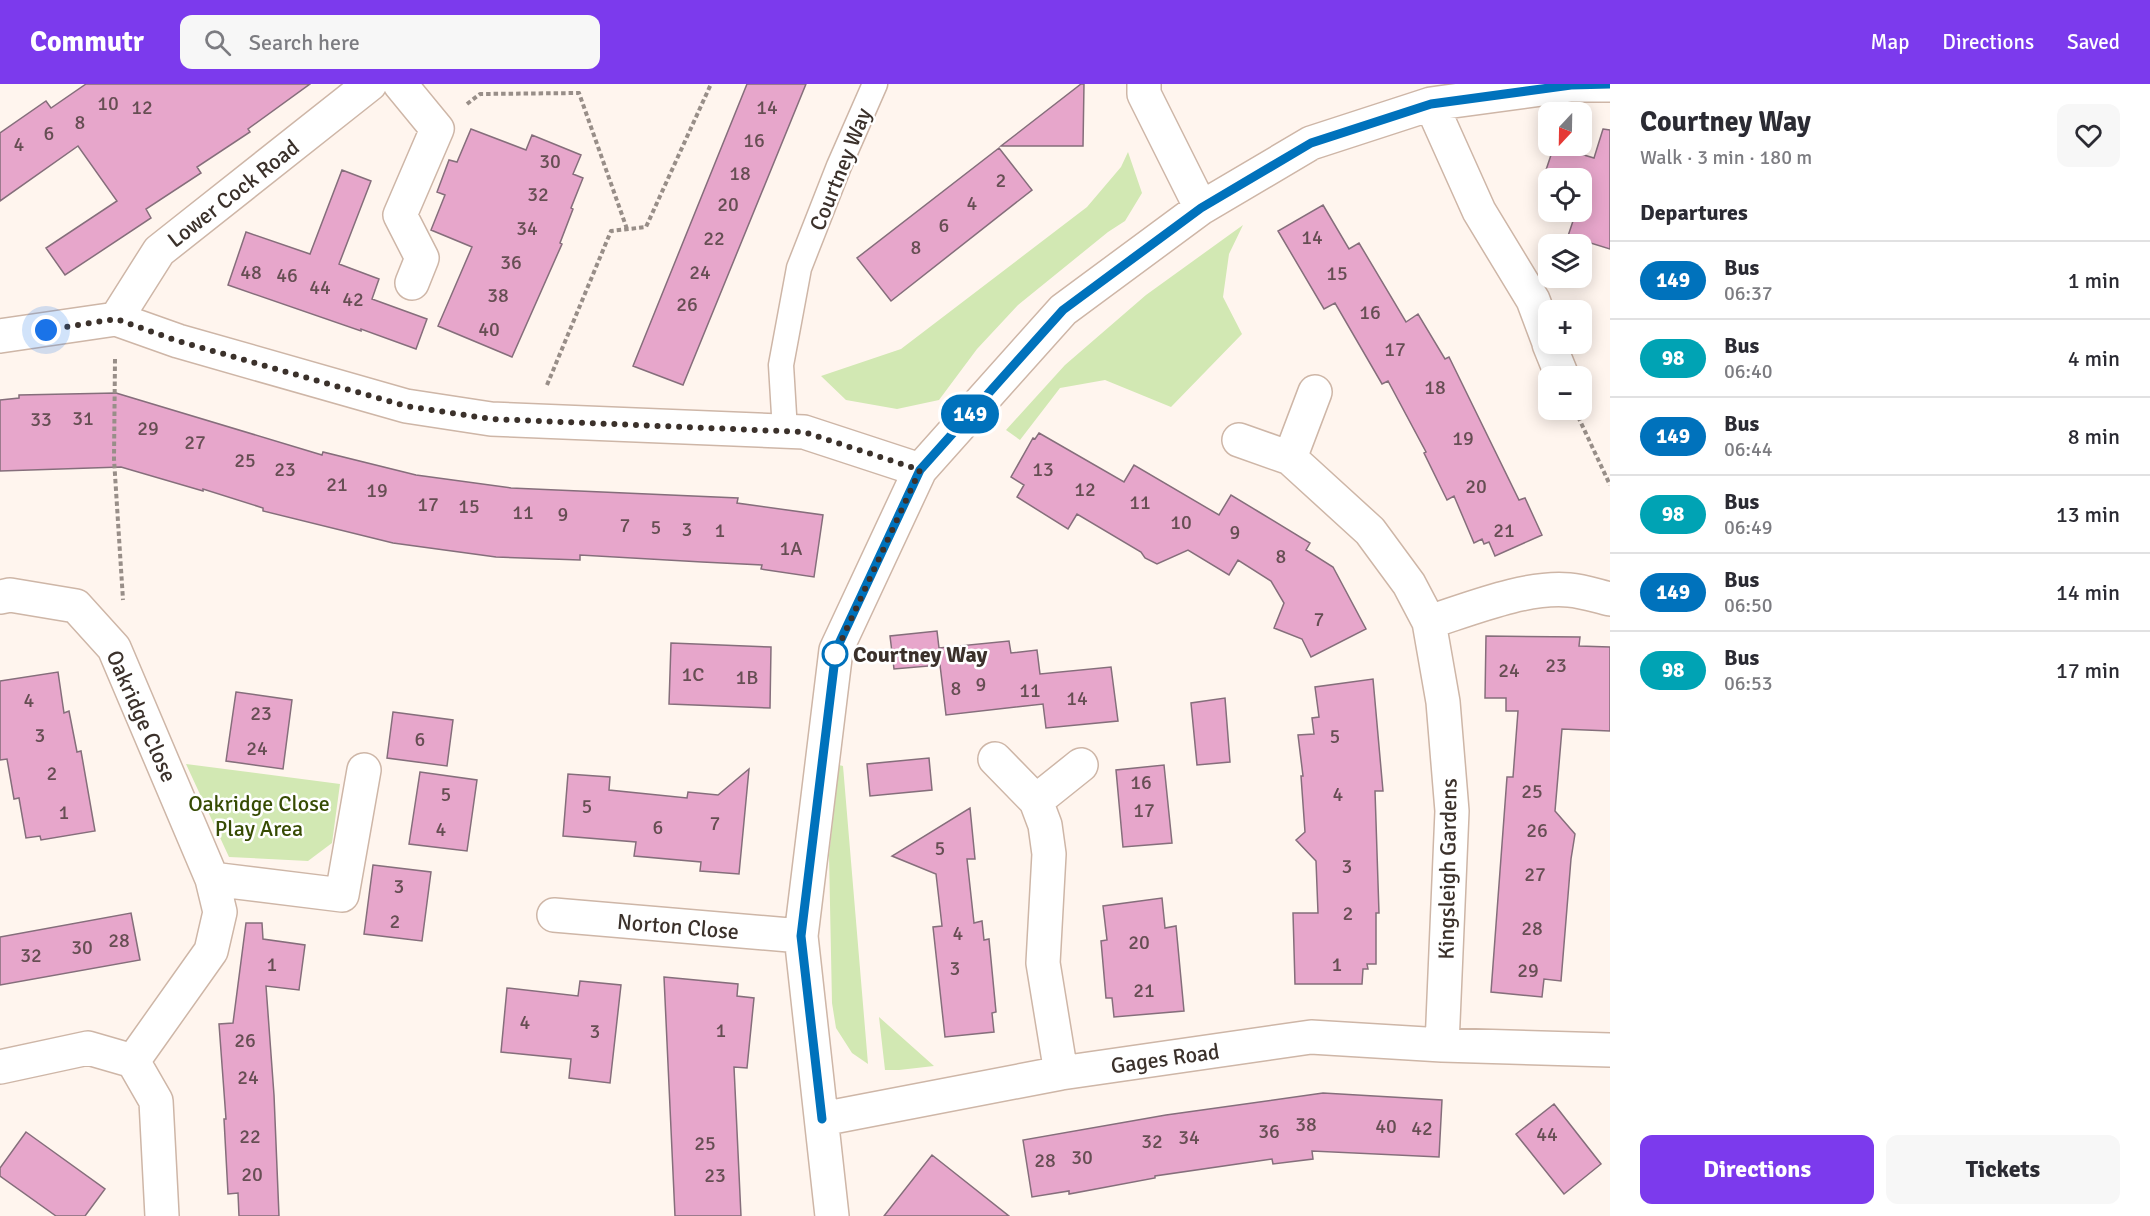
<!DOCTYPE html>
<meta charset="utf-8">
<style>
body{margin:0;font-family:Signika,sans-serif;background:#f7f7f7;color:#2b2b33;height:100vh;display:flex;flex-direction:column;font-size:22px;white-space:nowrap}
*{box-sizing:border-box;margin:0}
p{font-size:20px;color:#7c7c81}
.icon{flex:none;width:33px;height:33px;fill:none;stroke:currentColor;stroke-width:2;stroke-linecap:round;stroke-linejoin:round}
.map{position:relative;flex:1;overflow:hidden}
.side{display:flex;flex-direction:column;background:#fff;width:540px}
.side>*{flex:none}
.badge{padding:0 12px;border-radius:20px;font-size:21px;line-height:39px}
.needle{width:39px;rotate:202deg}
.fabs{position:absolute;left:1538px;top:18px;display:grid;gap:12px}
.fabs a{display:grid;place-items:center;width:54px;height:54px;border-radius:12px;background:#fff;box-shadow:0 3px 15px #0003;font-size:30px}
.you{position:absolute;width:30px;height:30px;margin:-15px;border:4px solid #fff;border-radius:50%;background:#1a73e8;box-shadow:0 0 0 9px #1a73e833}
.map>.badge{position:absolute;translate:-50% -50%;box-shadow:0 0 0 3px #fff}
h2{padding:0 30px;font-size:22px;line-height:54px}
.round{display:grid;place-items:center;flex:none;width:63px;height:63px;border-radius:12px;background:#f7f7f7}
.summary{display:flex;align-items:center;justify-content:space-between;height:102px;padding:0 30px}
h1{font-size:28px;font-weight:800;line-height:45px}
.button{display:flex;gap:12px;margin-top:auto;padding:12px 30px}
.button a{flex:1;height:69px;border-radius:12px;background:#7c3aed;color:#fff;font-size:24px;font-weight:800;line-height:69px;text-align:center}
.button a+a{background:#f7f7f7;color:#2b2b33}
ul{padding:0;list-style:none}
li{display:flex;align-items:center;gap:18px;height:78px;padding:0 30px;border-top:2px solid #e1e1e2}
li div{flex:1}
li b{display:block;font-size:22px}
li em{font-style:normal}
li .badge{min-width:66px;font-weight:700;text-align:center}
header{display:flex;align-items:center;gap:36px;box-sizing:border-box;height:84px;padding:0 30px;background:#7c3aed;color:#fff}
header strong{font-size:28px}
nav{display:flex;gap:33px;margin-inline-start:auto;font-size:21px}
.search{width:420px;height:54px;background:#f7f7f7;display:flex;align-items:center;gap:15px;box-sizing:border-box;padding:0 21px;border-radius:12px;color:#7c7c81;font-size:22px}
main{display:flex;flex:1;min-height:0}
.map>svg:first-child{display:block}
.green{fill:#d2e8b3}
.building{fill:#e7a6cb;stroke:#856e7b;stroke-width:1.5}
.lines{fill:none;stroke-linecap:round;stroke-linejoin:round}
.lane-casing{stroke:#ceb6a7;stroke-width:27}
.street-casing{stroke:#ceb6a7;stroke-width:36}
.path{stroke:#988e88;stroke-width:4;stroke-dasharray:4.5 3;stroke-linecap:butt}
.lane{stroke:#fff;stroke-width:24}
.street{stroke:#fff;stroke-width:33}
.line-casing{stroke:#fff;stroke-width:14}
.line{stroke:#0072bc;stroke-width:9}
.walk{stroke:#3b312b;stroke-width:6;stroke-dasharray:0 10.8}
.stop-dot{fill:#fff;stroke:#0072bc;stroke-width:3}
.labels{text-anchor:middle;stroke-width:5;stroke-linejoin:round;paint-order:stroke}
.number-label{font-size:20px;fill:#664e53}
.street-label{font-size:22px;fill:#3b312b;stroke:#fff}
.stop-label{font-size:22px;font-weight:bold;fill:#3b312b;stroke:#fff;text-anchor:start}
.park-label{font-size:22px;fill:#364b03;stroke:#fff}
</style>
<header>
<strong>Commutr</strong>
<div class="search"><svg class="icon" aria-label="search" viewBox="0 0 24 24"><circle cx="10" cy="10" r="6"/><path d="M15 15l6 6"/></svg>Search here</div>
<nav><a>Map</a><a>Directions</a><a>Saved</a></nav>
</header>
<main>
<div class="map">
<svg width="1610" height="1132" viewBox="0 0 1610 1132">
<rect width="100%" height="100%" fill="#fff5ee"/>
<!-- green -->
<path class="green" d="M1128,68L1142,109L1125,137L1108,148L1018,221L977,265L939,316L897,325L846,316L821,292L901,265L1087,123L1121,83Z
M1243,141L1229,170L1223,213L1242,250L1171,323L1105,296L1060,304L1020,356L1006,346L1065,281L1146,211Z
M186,680L340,700L332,759L308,777L229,773Z
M839,681L843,682L868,980L852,969L836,944L832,919L829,771Z
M879,933L934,982L899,986H885Z"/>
<!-- building -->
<path class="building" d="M86,0H310L248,45L250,48L197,83L201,89L146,125L151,134L65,191L46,164L117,117L78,62L0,117V49L46,17L51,24Z
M747,0H806L683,301L633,282Z
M1081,0H1084L1083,62H1001Z
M471,45L526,66L532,51L581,71L573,90L583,94L571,124L573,125L560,159L562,160L512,273L438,242L472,163L431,146L445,111L437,108L449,76L457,78Z
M1603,45L1610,46V165L1568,152L1576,128H1581V94H1548V106L1540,104L1554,62L1594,74Z
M999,64L1032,106L891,217L857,174Z
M342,86L371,97L339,180L379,195L372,215L427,235L416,265L361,245V247L228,201L246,148L310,170Z
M1323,121L1349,165L1359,159L1406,238L1418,230L1445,275L1449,273L1519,416L1525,414L1542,451L1495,472L1489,458L1484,460L1482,455L1474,459L1454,412L1447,416L1424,369L1426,368L1388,297L1382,300L1335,219L1324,225L1278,147Z
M116,309L322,371L323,368L416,391L511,404L738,414L737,419L823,431L814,493L761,485L762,481L702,478L580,471V476L496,473L393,459L263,427V424L203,405V407L121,383L0,387V316L19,314V311Z
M1039,349L1124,398L1134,381L1219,431L1231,411L1259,428L1310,459L1306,466L1333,483L1366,545L1311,573L1302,555L1274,544L1284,519L1271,497L1238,476L1229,491L1188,466L1157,480L1145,474L1141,468L1077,430L1068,445L1017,413L1024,401L1011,393L1033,354L1035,355Z
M937,547L939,564L1009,557L1011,569L1037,566L1040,590L1111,583L1118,637L1046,644L1043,620L946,631L940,581L894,585L890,552Z
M1486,552L1580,553L1579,562L1610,563V647L1562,645L1555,727L1575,750L1571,775L1561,897L1544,895L1542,913L1491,908L1507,693H1513L1518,627H1506V614H1485Z
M671,559L771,563L770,624L669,620Z
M58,588L64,629L69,627L77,668L81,667L95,747L41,756L40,752L26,754L19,714L14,715L7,675L0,676V597Z
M1373,595L1383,707H1375L1379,829H1376V880H1367L1368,885H1363L1362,900H1295L1293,829H1318L1316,777L1296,756L1305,748L1301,692H1303L1298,651L1314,650L1312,634L1319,633L1315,603Z
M236,608L292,616L283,685L226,677Z
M1225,614L1230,678L1197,681L1191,619Z
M393,628L453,636L447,682L387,674Z
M929,674L932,706L870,712L867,680Z
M1164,681L1172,759L1123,763L1116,686Z
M749,685L739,790L700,787L701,778L634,772L636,758L563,752L568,690L610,693L609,706L687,714L688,708L718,711Z
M420,688L477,696L467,767L409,760Z
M970,724L975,775H967L974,839L982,837L984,856L989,855L996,928L992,929L994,948L945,953L933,843L942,842L936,790L892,772Z
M373,781L431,788L422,857L364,850Z
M1162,814L1165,844L1176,842L1184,927L1114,933L1112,914H1106L1101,857L1107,856L1103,822Z
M131,829L140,876L0,901V853Z
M246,839H262L263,855L305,861L299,906L266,902L274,1011L279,1132H239L238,1109L228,1110L224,1035H226L219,940L233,939Z
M664,893L738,900L737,912L754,914L747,984L734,983L741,1132H675Z
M580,897L621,901L610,999L569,994L571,975L501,968L507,904L578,912Z
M1323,1009L1442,1016L1439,1073L1312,1067L1313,1075L1273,1080L1272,1075L1155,1092V1094L1069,1110V1107L1032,1113L1023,1056L1166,1031Z
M1554,1020L1601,1080L1564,1110L1516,1050Z
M26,1048L105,1105L85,1132H56L0,1092V1084Z
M932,1071L1009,1132H884Z"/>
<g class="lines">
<!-- lane casing -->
<g class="lane-casing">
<path id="lane" d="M785,347L781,281L799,184L839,82L875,0"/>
</g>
<!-- street casing -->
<g class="street-casing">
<path id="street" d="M400,0L437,45L400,131L422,174L412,199
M1144,0V10L1201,124
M1431,20L1479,127L1533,216L1548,256
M116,235L159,167L370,0
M0,252L116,235L178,257L406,322L491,335L804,348L920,386
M1549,260L1562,292
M1315,308L1290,374L1370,447L1409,500L1429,538L1443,618L1452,727L1442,961
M1239,356L1290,374
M0,513L10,511L76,522L114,564L212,795L220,828L211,867L133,977
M1429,538C1470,525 1526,502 1569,506C1583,507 1597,512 1610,515
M995,675L1036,717L1045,741L1049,770L1043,879L1061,989
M1036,717L1081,681
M212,795L342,811L364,686
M554,831L801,852
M0,983L88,964L133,977L156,1017L162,1132
M822,1035L1061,989L1311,953L1442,961L1610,966
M832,1132L801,852L836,566L920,386L1063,226L1201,124L1311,59L1431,20L1571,1H1610"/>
</g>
<!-- path -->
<path class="path" d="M467,20L480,10L579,9L627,145
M115,275L114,375L123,516
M547,301L611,147L646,143L711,0
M1575,326L1610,401"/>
<!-- lane -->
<use href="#lane" class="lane"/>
<!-- street -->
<use href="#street" class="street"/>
</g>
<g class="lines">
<!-- line casing -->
<g class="line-casing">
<path id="line" d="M822,1035L801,852L836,566L920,386L1063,226L1201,124L1311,59L1431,20L1571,1L1610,0"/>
</g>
<!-- line -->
<use href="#line" class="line"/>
<!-- walk -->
<path class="walk" d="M46,246L116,235L178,257L406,322L491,335L804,348L920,386L835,570"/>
</g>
<!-- markers -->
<circle class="stop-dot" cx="835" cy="570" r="12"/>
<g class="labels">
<!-- number labels -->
<g class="number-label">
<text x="108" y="26">10</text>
<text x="142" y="30">12</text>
<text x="767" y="30">14</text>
<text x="80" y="45">8</text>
<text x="49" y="56">6</text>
<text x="754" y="63">16</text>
<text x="19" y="67">4</text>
<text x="550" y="84">30</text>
<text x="740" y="96">18</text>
<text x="1001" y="103">2</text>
<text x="538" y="117">32</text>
<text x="972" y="126">4</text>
<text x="728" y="127">20</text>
<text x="944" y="148">6</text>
<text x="527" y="151">34</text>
<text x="1312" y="160">14</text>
<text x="714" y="161">22</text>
<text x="916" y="170">8</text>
<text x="511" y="185">36</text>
<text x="251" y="195">48</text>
<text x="700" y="195">24</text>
<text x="1337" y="196">15</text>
<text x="287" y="198">46</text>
<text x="320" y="210">44</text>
<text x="498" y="218">38</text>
<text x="353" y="222">42</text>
<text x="687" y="227">26</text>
<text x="1370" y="235">16</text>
<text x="489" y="252">40</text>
<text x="1395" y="272">17</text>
<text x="1435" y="310">18</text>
<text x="83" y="341">31</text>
<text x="41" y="342">33</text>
<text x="148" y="351">29</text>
<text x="1463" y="361">19</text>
<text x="195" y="365">27</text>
<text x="245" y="383">25</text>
<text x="285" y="392">23</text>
<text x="1043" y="392">13</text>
<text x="337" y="407">21</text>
<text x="1476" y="409">20</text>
<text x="1085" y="412">12</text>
<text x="377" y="413">19</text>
<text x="1140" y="425">11</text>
<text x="428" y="427">17</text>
<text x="469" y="429">15</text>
<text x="523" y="435">11</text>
<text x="563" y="437">9</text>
<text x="1181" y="445">10</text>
<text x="625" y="448">7</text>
<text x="656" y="450">5</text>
<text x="687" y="452">3</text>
<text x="720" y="453">1</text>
<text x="1504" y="453">21</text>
<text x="1235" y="455">9</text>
<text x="791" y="471">1A</text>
<text x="1281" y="479">8</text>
<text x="1319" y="542">7</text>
<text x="1556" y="588">23</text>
<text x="1509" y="593">24</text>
<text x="693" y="597">1C</text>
<text x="747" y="600">1B</text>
<text x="981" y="607">9</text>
<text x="956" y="611">8</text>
<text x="1030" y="613">11</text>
<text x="1077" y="621">14</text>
<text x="29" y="623">4</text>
<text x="261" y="636">23</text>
<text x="40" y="658">3</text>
<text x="1335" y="659">5</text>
<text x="420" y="662">6</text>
<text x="257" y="671">24</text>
<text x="52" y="696">2</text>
<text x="1141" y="705">16</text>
<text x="1532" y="714">25</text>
<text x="446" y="717">5</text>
<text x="1338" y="717">4</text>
<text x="587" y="729">5</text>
<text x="1144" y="733">17</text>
<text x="64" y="735">1</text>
<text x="715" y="746">7</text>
<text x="658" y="750">6</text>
<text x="441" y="752">4</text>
<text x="1537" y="753">26</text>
<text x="940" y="771">5</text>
<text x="1347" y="789">3</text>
<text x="1535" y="797">27</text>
<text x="399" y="809">3</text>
<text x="1348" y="836">2</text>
<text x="395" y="844">2</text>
<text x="1532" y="851">28</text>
<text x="958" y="856">4</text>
<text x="119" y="863">28</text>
<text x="1139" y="865">20</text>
<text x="82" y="870">30</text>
<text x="31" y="878">32</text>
<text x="272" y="887">1</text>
<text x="1337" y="887">1</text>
<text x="955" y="891">3</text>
<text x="1528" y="893">29</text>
<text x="1144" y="913">21</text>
<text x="525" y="945">4</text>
<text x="721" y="953">1</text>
<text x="595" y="954">3</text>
<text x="245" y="963">26</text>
<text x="248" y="1000">24</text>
<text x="1306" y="1047">38</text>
<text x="1386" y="1049">40</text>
<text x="1422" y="1051">42</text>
<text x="1269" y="1054">36</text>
<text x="1547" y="1057">44</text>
<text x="250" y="1059">22</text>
<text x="1189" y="1060">34</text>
<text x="1152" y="1064">32</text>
<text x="705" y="1066">25</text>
<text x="1082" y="1080">30</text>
<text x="1045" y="1083">28</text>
<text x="252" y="1097">20</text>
<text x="715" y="1098">23</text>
</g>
<!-- street labels -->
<g class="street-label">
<text transform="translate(840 85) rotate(-68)" y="8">Courtney Way</text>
<text transform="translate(233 109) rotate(-38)" y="8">Lower Cock Road</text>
<text transform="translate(142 632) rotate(66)" y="8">Oakridge Close</text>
<text transform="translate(1447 785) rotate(-89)" y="8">Kingsleigh Gardens</text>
<text transform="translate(678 842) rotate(5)" y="8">Norton Close</text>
<text transform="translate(1165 974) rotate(-8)" y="8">Gages Road</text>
</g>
<!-- stop labels -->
<g class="stop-label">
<text x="853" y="578">Courtney Way</text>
</g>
<!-- park labels -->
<g class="park-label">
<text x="259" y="727">Oakridge Close<tspan x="259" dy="25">Play Area</tspan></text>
</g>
</g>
</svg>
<div class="fabs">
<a><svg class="needle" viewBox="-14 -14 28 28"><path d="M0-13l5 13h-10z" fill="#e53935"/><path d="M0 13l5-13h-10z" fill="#7c7c81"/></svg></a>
<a><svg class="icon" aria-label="locate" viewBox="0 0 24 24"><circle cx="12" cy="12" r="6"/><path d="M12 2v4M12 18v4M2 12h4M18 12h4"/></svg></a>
<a><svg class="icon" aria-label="layers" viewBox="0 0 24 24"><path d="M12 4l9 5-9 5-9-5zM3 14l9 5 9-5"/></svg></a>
<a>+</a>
<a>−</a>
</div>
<div class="you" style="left:46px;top:246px"></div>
<b class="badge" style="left:970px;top:330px;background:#0072bc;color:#fff">149</b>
</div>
<section class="side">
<div class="summary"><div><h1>Courtney Way</h1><p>Walk · 3 min · 180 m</p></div><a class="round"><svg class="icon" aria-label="heart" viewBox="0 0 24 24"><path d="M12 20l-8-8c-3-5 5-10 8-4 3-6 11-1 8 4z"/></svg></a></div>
<h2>Departures</h2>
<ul>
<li><span class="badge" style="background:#0072bc;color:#fff">149</span><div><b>Bus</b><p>06:37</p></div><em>1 min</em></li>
<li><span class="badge" style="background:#00a3b4;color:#fff">98</span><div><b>Bus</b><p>06:40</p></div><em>4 min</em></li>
<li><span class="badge" style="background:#0072bc;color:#fff">149</span><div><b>Bus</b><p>06:44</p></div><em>8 min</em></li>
<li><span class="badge" style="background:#00a3b4;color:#fff">98</span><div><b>Bus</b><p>06:49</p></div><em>13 min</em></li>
<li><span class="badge" style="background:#0072bc;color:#fff">149</span><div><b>Bus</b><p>06:50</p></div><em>14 min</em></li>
<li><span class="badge" style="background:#00a3b4;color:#fff">98</span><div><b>Bus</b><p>06:53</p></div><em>17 min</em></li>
</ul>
<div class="button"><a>Directions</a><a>Tickets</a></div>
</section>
</main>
